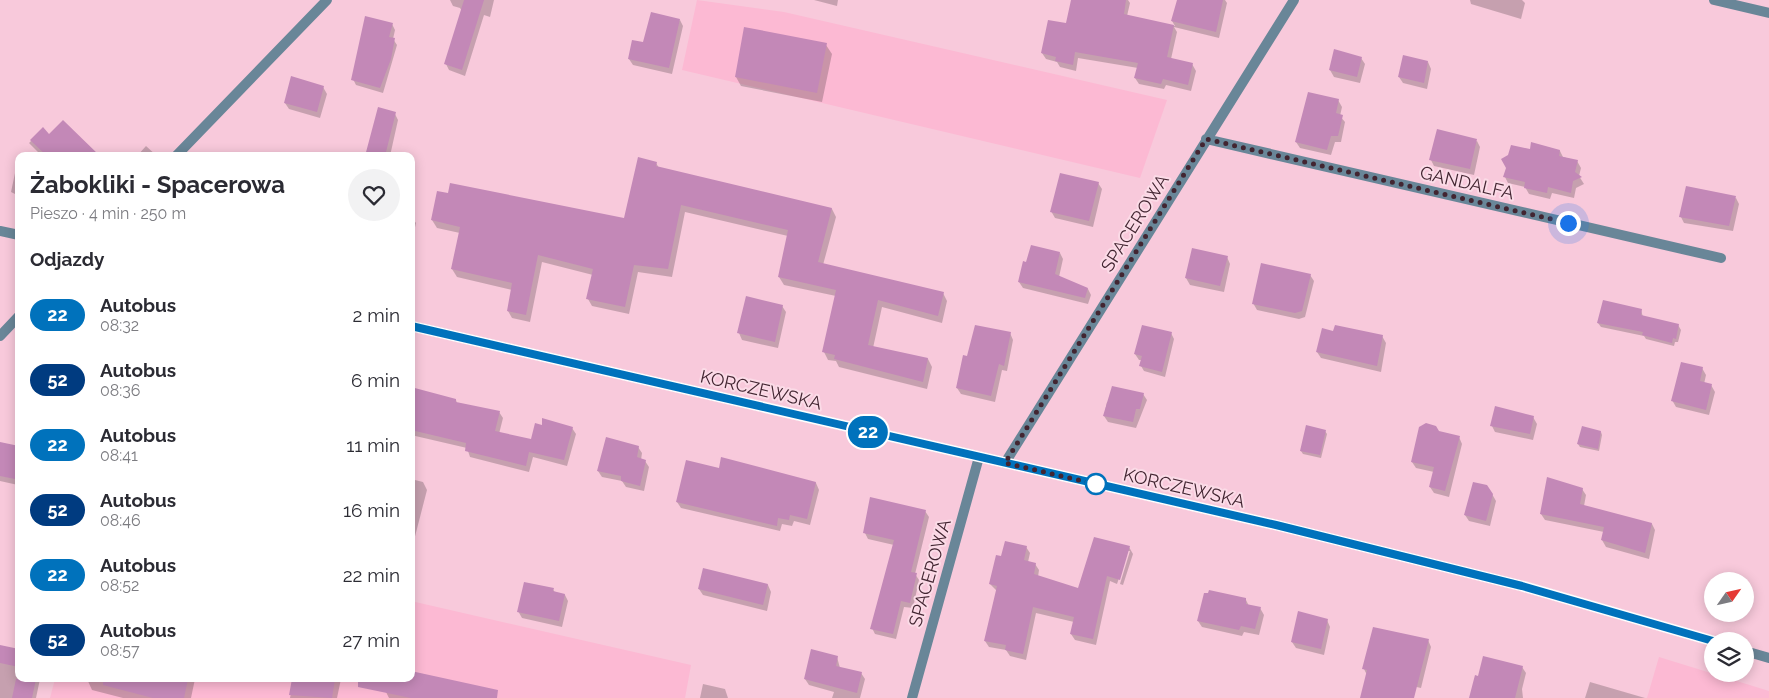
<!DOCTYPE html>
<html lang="pl">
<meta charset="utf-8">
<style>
body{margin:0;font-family:Raleway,sans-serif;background:#f2f2f3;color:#2b2b33;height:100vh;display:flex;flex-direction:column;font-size:19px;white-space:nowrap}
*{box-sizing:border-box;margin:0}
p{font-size:16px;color:#7c7c81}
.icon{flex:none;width:28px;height:28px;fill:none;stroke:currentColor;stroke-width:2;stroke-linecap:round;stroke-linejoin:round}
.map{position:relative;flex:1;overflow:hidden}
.sheet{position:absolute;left:15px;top:152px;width:400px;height:530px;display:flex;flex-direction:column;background:#fff;border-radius:10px;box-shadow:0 2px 12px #0003}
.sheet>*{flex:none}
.badge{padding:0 10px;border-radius:16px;font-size:18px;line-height:32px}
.needle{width:32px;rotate:56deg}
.tools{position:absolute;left:1704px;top:572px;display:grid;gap:10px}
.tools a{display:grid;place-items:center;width:50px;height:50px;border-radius:50%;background:#fff;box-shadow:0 2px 12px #0003;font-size:25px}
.you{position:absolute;width:25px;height:25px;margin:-12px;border:4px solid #fff;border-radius:50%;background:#1a73e8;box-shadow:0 0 0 8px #1a73e833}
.map>.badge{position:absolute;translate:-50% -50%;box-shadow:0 0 0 2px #fff}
h2{padding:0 15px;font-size:19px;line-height:45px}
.round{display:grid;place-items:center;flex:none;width:52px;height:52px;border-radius:26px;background:#f2f2f3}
.summary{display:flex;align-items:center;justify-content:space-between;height:85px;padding:0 15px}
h1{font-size:24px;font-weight:700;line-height:38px}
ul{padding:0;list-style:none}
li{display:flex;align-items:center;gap:15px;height:65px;padding:0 15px}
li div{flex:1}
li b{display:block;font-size:19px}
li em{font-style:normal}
li .badge{min-width:55px;font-weight:700;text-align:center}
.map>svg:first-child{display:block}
.built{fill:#fcb9d3}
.shadow{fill:#0003}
.building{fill:#c388b7}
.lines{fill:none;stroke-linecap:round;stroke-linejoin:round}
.minor{stroke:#698698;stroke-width:10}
.tertiary{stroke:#698698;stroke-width:10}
.line-casing{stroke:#fff;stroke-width:11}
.line{stroke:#0072bc;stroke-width:8}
.walk{stroke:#422531;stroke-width:5;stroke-dasharray:0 9}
.stop-dot{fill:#fff;stroke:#0072bc;stroke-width:2.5}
.labels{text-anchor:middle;stroke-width:4;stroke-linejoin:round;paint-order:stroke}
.street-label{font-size:18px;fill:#422531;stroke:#fbdbe7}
</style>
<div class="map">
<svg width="1769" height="698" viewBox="0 0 1769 698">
<rect width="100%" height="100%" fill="#f8c9db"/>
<!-- built -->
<path class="built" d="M697,0L784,12L1167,100L1140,178L682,70Z
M411,601L691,665L685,698H50L55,679H411Z
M1659,657L1769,691V698H1647Z"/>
<!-- shadow -->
<path class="shadow" d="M450,0H494L490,17L484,15L465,76L449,70L446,64L462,11L460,8L453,6Z
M814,0H838L837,6Z
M1072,0H1128L1130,3L1127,16L1175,26L1172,21L1178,0H1225L1227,3L1219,38L1174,27L1177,32L1171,59L1192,64L1196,71L1191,91L1166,85L1164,89L1139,84L1135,78L1138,68L1078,58L1076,71L1060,67L1057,62L1046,59L1042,53L1067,25Z
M1470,0H1522L1525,3L1521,19L1471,4Z
M680,20L683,26L672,74L633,65L629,59L644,43Z
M392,24L395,30L393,39L397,45L383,93L356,85L353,79Z
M826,45L832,54L822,102L741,86L736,77Z
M1361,58L1365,64L1360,83L1334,77L1330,70Z
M1428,62L1431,69L1427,89L1403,83L1399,77Z
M323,87L327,94L320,118L289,109L285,103Z
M1338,100L1342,107L1340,116L1345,122L1341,142H1335L1331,155L1300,148L1296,142Z
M379,109L395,114L398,120L390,156H366Z
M43,129L49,136L95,156H42L29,143Z
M1477,141L1480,147L1474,175L1434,166L1431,160Z
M146,146L157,156H137Z
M1530,151H1560L1563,157L1577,161L1581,168L1579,176L1584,184L1576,188L1574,198L1552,193L1550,199L1529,194L1525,187L1508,183L1505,177Z
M656,163L659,168L832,209L836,217L823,265L943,293L947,301L942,323L882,307L873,348L928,359L932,367L927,389L839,367L836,361L828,360L824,352L836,296L784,285L779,277L788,236L685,212L672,277L638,272L629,314L592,306L588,299L593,275L542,262L530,322L512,318L508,311L512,290L457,277L452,269L460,233L437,228L432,220H624Z
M15,173L19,174V196L11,192Z
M1098,183L1102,189L1093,227L1055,218L1051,211Z
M1736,198L1739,204L1733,231L1684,223L1681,217Z
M411,216L416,223L411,245Z
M1060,253L1063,259L1059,277L1088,289L1091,295L1088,304L1023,288L1019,282L1027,263Z
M1227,257L1230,264L1224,292L1190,285L1186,278Z
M1310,275L1314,281L1305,317L1299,319L1257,310L1253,303Z
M782,306L786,312L778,348L742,340L739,333Z
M1641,310L1643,317L1678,325L1681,330L1678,342H1675L1674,346L1646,339L1644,336L1601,327L1598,323Z
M1334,332L1382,336L1386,343L1381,372L1321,358L1317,352Z
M1010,333L1013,340L1007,371L1002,370L995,402L961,394L957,388L968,358Z
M1171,333L1174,339L1165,377L1144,371L1141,366L1142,360H1139L1135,354Z
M1702,368L1706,375L1704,384L1711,385L1715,392L1709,415L1676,407L1672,400Z
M411,389L456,400L457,403L499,412L503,418L499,434L531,441L572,428L576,434L567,466L533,457L529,472L470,457L467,448L411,435Z
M1143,394L1147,400L1136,428L1108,422L1104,416L1107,402Z
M1533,417L1537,424L1533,440L1495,432L1492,426Z
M1307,426L1325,431L1327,434L1321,458L1303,454L1301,451Z
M1438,432L1459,437L1462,444L1449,497L1434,493L1430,487L1434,472L1416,468L1412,462Z
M1601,432L1602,435L1599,451L1580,447L1578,444Z
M0,443L19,447L18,485L0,481Z
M638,447L642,453L641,460L645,461L649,467L644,491L626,487L622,481L602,477L598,471Z
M719,469L816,483L819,490L810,525L794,521L792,526L782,524L780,531L681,508L677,502Z
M411,479L423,482L427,490L411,552Z
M1582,489L1586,495L1584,506L1652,524L1655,530L1649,559L1606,547L1602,540L1604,532L1545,520L1541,514Z
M1492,494L1496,501L1490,526L1469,521L1465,515Z
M925,511L929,517L915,574L919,580L913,608L904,607L896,639L875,634L872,628L894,545L868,539L865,533Z
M1026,547L1030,553L1028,562L1035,564L1039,570L1038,577L1079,590L1129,547L1133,554L1123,585L1120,584L1130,551H1128L1117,584L1110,581L1096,645L1075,640L1071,634L1074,622L1036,613L1026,660L1010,656L1006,650L989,647L985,641L997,591L990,584L1002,557Z
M768,585L771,592L767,611L703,595L699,589Z
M553,589L555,593L565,595L568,601L562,627L522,618L518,611Z
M1246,600L1249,606L1260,608L1264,615L1259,635L1244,632L1242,636L1202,627L1198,621Z
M1327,620L1330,627L1324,655L1296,648L1292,642Z
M1428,640L1431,647L1421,688L1412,686L1409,698H1361L1367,675L1364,669Z
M0,646L19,650V679H40L36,698H0Z
M837,657L840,668L861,673L865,679L860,698H832L834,692L809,685L805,679Z
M1522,667L1526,673L1522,689L1523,698H1471Z
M87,679H195L191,698H123L92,690Z
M294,679H341L337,698H290Z
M389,679H411L468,698H389L386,692Z
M1590,682L1645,698H1585Z
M703,684L725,689L728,698H700Z"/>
<!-- building -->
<path class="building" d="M464,0H484L462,70L444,64Z
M1071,0H1126L1124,14L1174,25L1167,57L1193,63L1188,85L1163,79L1161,84L1134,78L1138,63L1075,52L1073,65L1055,61L1056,57L1041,53L1048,20L1066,23Z
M1177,0H1223L1216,32L1171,21Z
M651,12L680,19L669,68L628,59L632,40L643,42Z
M365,16L393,23L389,37L395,38L391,59L380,88L351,80Z
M744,27L827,43L817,93L735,77Z
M1334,49L1362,57L1357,77L1329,70Z
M1403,55L1428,61L1424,83L1398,77Z
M291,76L324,86L317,112L284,103Z
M1308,92L1339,99L1336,113L1343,115L1338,136H1331L1327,150L1295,142Z
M378,107L396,112L385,156H365Z
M63,120L100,156H47L30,140L43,127L49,134Z
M1437,129L1477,139L1470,169L1429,160Z
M1531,142L1560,150L1559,156L1578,160L1575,172L1582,177L1573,181L1571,193L1548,187L1547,193L1524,188L1525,182L1503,177L1506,168L1501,159L1508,155L1511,145L1530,149Z
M638,157L657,162L656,166L832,208L818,262L944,292L938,316L878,300L868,345L928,358L923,382L834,359L835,355L822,352L836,290L778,277L788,230L681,205L668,269L634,265L625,307L586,299L593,269L538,255L526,315L507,311L512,283L451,269L460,227L431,220L437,191L448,193L450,183L624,218Z
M1060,173L1099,182L1089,221L1050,212Z
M1686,186L1736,196L1729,226L1679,217Z
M1031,245L1060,252L1055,274L1088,288L1085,298L1018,282L1023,261L1026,262Z
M1192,248L1228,256L1220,286L1185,278Z
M1261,263L1311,274L1302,311L1295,313L1252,304Z
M746,296L783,305L775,342L737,333Z
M1603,300L1642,309L1641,315L1679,324L1676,339L1673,338L1672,343L1642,335L1643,332L1597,323Z
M975,325L1011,332L1004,366L999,364L991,396L956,388L963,355L967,356Z
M1142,325L1172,332L1162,372L1139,366L1142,356L1134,354Z
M1335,325L1383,335L1377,366L1316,352L1322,328L1333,331Z
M1681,362L1703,367L1700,381L1712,384L1706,410L1671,401Z
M1112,386L1144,393L1140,409H1136L1133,422L1103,416Z
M411,387L456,399V402L500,411L495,431L531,439L535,423L542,425V418L573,427L564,460L529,452L526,466L465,451L466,443L411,430Z
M1495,406L1534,416L1530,434L1490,426Z
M1426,423L1436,426L1439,431L1460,436L1445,491L1429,487L1434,467L1411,462L1419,427Z
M1306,425L1326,430L1320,455L1300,451Z
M1582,426L1601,431L1598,449L1577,444Z
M606,437L639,446L637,457L646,460L640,486L621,481V476L597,471Z
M0,442L19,446V461L15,479L0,476Z
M721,457L816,482L807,519L790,515L789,520L778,518L777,526L676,502L686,460L719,468Z
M1547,477L1583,488L1580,504L1652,523L1645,553L1601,540L1604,527L1540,514Z
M1473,482L1487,485L1493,494L1486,521L1464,515Z
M870,497L926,510L911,572L917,573L910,603L901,601L893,634L870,629L894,540L863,533Z
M1094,537L1130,546L1120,580L1107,576L1093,639L1070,634L1074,617L1033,607L1023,654L1005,650L1006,645L984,641L997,586L989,584L996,555L1001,556L1005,541L1027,546L1024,560L1036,563L1034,574L1078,588Z
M703,568L768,584L763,605L698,589Z
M524,582L554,588L553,591L565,594L559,621L517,612Z
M1209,590L1246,598V604L1261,607L1255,629L1241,626L1239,630L1197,621L1204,593H1208Z
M1298,611L1328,619L1321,649L1291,642Z
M1373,627L1429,639L1414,698H1360L1367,670L1362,669Z
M0,645L19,649V667L0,663Z
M811,649L838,656L836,666L862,672L857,693L804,679Z
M1483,656L1523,666L1515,698H1469L1475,675L1478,676Z
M411,671L498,690L497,698H411L358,687V679H411Z
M16,679H36L32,698H12Z
M103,679H188L184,698H153L103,685Z
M292,679H335L332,698L289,695Z"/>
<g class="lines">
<!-- minor -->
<path class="minor" d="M1714,0L1769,13
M1206,139L1721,258
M176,156L327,0
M0,336L19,316
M1005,463L1294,0
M912,698L979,457"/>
<!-- tertiary -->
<path class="tertiary" d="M0,231L19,235
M411,326L1276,525L1522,586L1713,641
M1745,651L1769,658"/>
</g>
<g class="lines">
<!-- line casing -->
<g class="line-casing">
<path id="line" d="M411,326L1276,525L1522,586L1713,641"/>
</g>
<!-- line -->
<use href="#line" class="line"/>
<!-- walk -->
<path class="walk" d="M1096,484L1005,463L1206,139L1568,223"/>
</g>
<!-- markers -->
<circle class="stop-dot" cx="1096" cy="484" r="10"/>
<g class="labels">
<!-- street labels -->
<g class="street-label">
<text transform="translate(1467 183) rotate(13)" y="6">GANDALFA</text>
<text transform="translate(1135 223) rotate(-58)" y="6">SPACEROWA</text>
<text transform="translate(761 390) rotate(13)" y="6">KORCZEWSKA</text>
<text transform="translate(1184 488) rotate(13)" y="6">KORCZEWSKA</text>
<text transform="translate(930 573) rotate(-74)" y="6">SPACEROWA</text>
</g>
</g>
</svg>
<div class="tools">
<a><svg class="needle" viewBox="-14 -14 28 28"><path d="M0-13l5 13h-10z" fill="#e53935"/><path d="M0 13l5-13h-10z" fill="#7c7c81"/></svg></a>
<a><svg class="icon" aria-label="layers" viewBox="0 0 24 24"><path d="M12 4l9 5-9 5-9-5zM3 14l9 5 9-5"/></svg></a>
</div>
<div class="you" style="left:1568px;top:223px"></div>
<b class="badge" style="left:868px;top:432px;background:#0072bc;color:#fff">22</b>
<section class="sheet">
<div class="summary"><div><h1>Żabokliki - Spacerowa</h1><p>Pieszo · 4 min · 250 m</p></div><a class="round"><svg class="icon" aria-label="heart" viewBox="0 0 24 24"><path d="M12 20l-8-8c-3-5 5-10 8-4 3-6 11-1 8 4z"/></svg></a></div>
<h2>Odjazdy</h2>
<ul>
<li><span class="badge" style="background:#0072bc;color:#fff">22</span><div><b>Autobus</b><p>08:32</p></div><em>2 min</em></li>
<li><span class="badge" style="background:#003b80;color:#fff">52</span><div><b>Autobus</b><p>08:36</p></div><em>6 min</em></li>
<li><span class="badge" style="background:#0072bc;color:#fff">22</span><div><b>Autobus</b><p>08:41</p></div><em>11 min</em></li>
<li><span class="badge" style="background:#003b80;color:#fff">52</span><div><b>Autobus</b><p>08:46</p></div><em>16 min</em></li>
<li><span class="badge" style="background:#0072bc;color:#fff">22</span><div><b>Autobus</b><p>08:52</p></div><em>22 min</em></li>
<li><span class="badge" style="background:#003b80;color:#fff">52</span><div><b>Autobus</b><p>08:57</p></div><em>27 min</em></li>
</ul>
</section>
</div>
